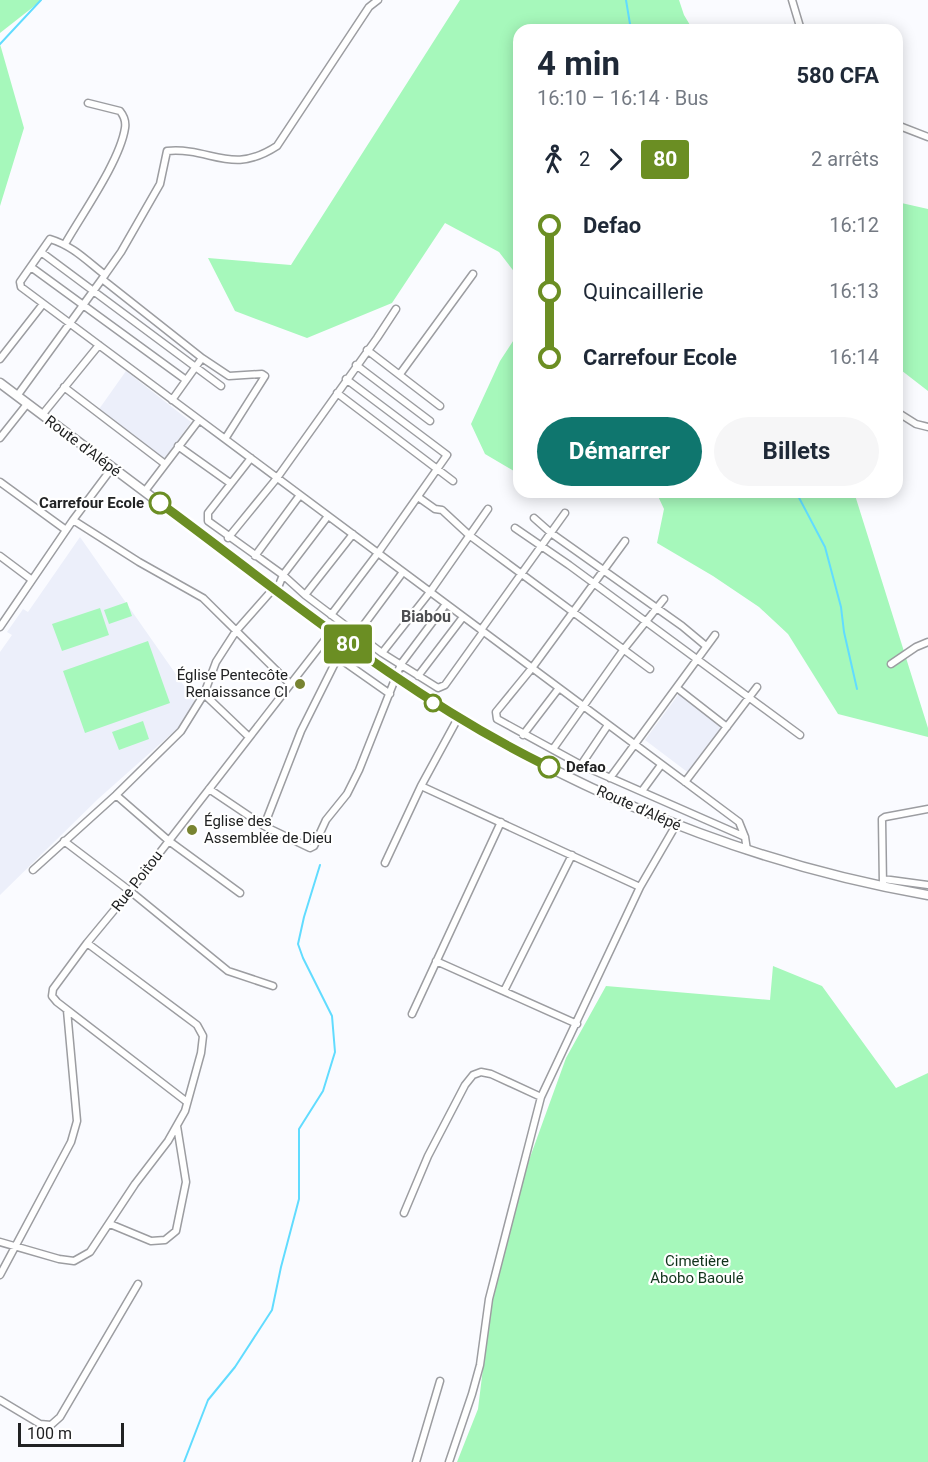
<!DOCTYPE html>
<html lang="fr">
<meta charset="utf-8">
<style>
body{margin:0;font-family:Roboto,sans-serif;background:#f6f6f7;color:#1f2937;height:100vh;display:flex;flex-direction:column;font-size:22px;white-space:nowrap}
*{box-sizing:border-box;margin:0}
p{font-size:20px;color:#747a83}
.icon{flex:none;width:33px;height:33px;fill:none;stroke:currentColor;stroke-width:2;stroke-linecap:round;stroke-linejoin:round}
.map{position:relative;flex:1;overflow:hidden}
.details{position:absolute;left:513px;top:24px;width:390px;height:474px;display:flex;flex-direction:column;background:#fff;border-radius:18px;box-shadow:0 3px 15px #0003}
.details>*{flex:none}
.badge{padding:0 12px;border-radius:4px;font-size:21px;line-height:39px}
.scale{position:absolute;left:18px;bottom:15px;width:106px;box-sizing:border-box;padding-left:6px;border:3px solid #212223;border-top:0;font-size:16px;line-height:21px;white-space:nowrap;color:#212223;-webkit-text-stroke:4px #fff;paint-order:stroke}
.map>.badge{position:absolute;translate:-50% -50%;box-shadow:0 0 0 3px #fff}
.legs{display:flex;align-items:center;gap:9px;height:66px;padding:0 24px;font-size:20px}
.legs p{margin-inline-start:auto}
.headline{display:flex;align-items:center;justify-content:space-between;height:102px;padding:0 24px}
h1{font-size:33px;font-weight:700;line-height:45px}
.button{display:flex;gap:12px;margin-top:auto;padding:12px 24px}
.button a{flex:1;height:69px;border-radius:36px;background:#0f766e;color:#fff;font-size:24px;font-weight:700;line-height:69px;text-align:center}
.button a+a{background:#f6f6f7;color:#1f2937}
ul{padding:0 24px;list-style:none}
li{display:flex;align-items:center;gap:21px;height:66px;font-size:22px}
li i{display:grid;place-items:center;width:9px;height:100%;margin:0 8px;background:currentColor}
li i::after{content:'';width:15px;height:15px;margin:-8px;border:4px solid;border-radius:50%;background:#fff}
li p{margin-inline-start:auto}
li:first-child i{background:linear-gradient(#0000 50%,currentColor 0)}
li:last-child i{background:linear-gradient(currentColor 50%,#0000 0)}
.map>svg:first-child{display:block}
.built{fill:#eceffa}
.green{fill:#a6f8bb}
.lines{fill:none;stroke-linecap:round;stroke-linejoin:round}
.stream{stroke:#61dcff;stroke-width:2}
.street-casing{stroke:#9c9da1;stroke-width:9}
.secondary-casing{stroke:#9c9da1;stroke-width:11}
.street{stroke:#fff;stroke-width:6}
.secondary{stroke:#fff;stroke-width:8}
.line-1-casing{stroke:#fff;stroke-width:14}
.line-1{stroke:#6b8e23;stroke-width:9}
.stop-1-dot{fill:#fff;stroke:#6b8e23;stroke-width:3}
.poi-dot{fill:#788431;stroke:#fff;stroke-width:2}
.labels{text-anchor:middle;stroke-width:4.5;stroke-linejoin:round;paint-order:stroke}
.street-label{font-size:15px;fill:#212223;stroke:#fff}
.stop-label{font-size:15px;font-weight:bold;fill:#212223;stroke:#fff;text-anchor:end}
.poi-label{font-size:15px;fill:#212223;stroke:#fff;text-anchor:end}
.park-label{font-size:15px;fill:#11341c;stroke:#fff}
.neighbourhood-label{font-size:16px;font-weight:bold;fill:#4d4e51;stroke:#fff}
</style>
<div class="map">
<svg width="928" height="1462" viewBox="0 0 928 1462">
<rect width="100%" height="100%" fill="#fafbff"/>
<!-- built -->
<path class="built" d="M126,371L191,422L163,461L97,412Z
M80,537L196,703L179,727L98,799L0,895V652L12,635L7,632L21,612L23,609L28,612Z
M681,691L726,726L690,774L645,740Z"/>
<!-- green -->
<path class="green" d="M0,0H42L0,33Z
M460,0H679L684,15L693,30H519V278L499,252L445,223L392,303L307,338L235,311L208,258L291,265Z
M0,44L24,128L0,206Z
M897,202L928,209V391L897,367Z
M519,332V474L485,454L471,424L500,361Z
M656,492H854L928,728V737L838,714L788,634L759,607L713,576L657,543L664,509Z
M127,602L132,616L109,624L104,610Z
M100,608L109,635L62,651L52,624Z
M148,641L170,703L85,733L63,671Z
M143,721L149,739L119,750L112,732Z
M773,966L822,986L896,1088L928,1073V1462H457L478,1409L490,1311L520,1185L566,1058L606,986L770,1000Z"/>
<g class="lines">
<!-- stream -->
<path class="stream" d="M626,0L631,30
M0,44L41,0
M796,492L825,547L841,607L844,632L857,689
M184,1462L208,1400L235,1367L272,1310L281,1267L299,1199V1129L323,1091L335,1052L332,1016L303,958L298,944L304,917L320,865"/>
<!-- street casing -->
<g class="street-casing">
<path id="street" d="M792,0L801,30
M897,125L928,137
M65,244C82,214 120,161 125,128C126,122 124,116 120,111L88,103
M41,252L221,386
M31,267L186,380
M105,275C87,261 73,246 50,239L20,282L21,287L739,822L745,837L747,850
M102,279L121,252L160,184L167,151C212,147 231,176 277,146L369,7L378,0
M367,350L440,406
M202,358L229,376L262,374L265,376L225,439
M0,359L43,304
M356,365L430,421
M400,374L473,274
M64,387L165,464
M337,393L453,481
M17,396L102,279L202,358L172,400
M897,412L916,424L928,427
M42,415L99,345
M0,438L27,404
M178,446L230,483
M251,458L208,513V521L283,575L305,595L382,653L438,688L445,685L483,632
M0,482L66,530
M145,491L199,420
M418,497L435,509L442,510L469,535L650,669
M534,518L551,533L682,626L706,646
M73,520L139,562L203,598L290,684
M515,528L569,565L800,735
M228,538L277,478L377,338L396,309
M625,541L532,668L496,712L497,719L581,765L745,837
M0,556L32,580
M255,556L300,495
M277,590L283,575L328,516
M305,595L353,534
M331,615L378,553L447,455L346,379
M0,627L73,520L112,468
M481,630L565,513
M357,634L403,572
M382,653L430,592L488,509
M891,664L916,647L928,642
M418,676L463,617
M677,688L727,727
M204,694L248,736
M523,735L559,688
M553,749L624,649L664,599
M581,765L608,725
M610,778L715,635
M685,782L757,687
M421,786L640,887
M209,789L264,826L301,731L336,661H343L390,694
M642,791L661,765
M116,795L169,841L240,893
M264,826L310,848L314,846L326,820L347,794L359,770L401,664L446,604
M64,841L130,891L228,971L273,986
M385,863L421,786L458,718
M33,870L116,795L181,731L204,694L216,662L236,631L274,588
M883,879L928,885
M883,886L882,819L885,817L928,809
M436,961L577,1024
M504,991L572,855
M412,1014L501,822
M187,1102L57,1002L52,996L53,989L87,943L130,891L331,632
M404,1213L428,1156L465,1085L473,1075L481,1072L491,1074L541,1097L640,887L676,825
M110,1224L151,1241L165,1240L176,1231L186,1182L177,1126
M0,1242L59,1259L74,1261L90,1252L135,1184L168,1141L185,1111L201,1053L203,1036L197,1025L87,943
M0,1275L71,1142L77,1121L67,1010
M0,1400L40,1424L51,1425L60,1417L138,1284
M416,1462L440,1381
M449,1462L472,1394L480,1365L489,1299L541,1097"/>
</g>
<!-- secondary casing -->
<g class="secondary-casing">
<path id="secondary" d="M0,383L366,658C535,775 726,860 928,895"/>
</g>
<!-- street -->
<use href="#street" class="street"/>
<!-- secondary -->
<use href="#secondary" class="secondary"/>
</g>
<g class="lines">
<!-- line-1 casing -->
<g class="line-1-casing">
<path id="line-1" d="M160,503C286,596 407,698 549,767"/>
</g>
<!-- line-1 -->
<use href="#line-1" class="line-1"/>
</g>
<!-- markers -->
<g class="stop-1-dot">
<circle cx="160" cy="503" r="10"/>
<circle cx="433" cy="703" r="8"/>
<circle cx="549" cy="767" r="10"/>
</g>
<g class="poi-dot">
<circle cx="300" cy="684" r="6"/>
<circle cx="192" cy="830" r="6"/>
</g>
<g class="labels">
<!-- street labels -->
<g class="street-label">
<text transform="translate(83 446) rotate(37)" y="5">Route d'Alépé</text>
<text transform="translate(639 808) rotate(24)" y="5">Route d'Alépé</text>
<text transform="translate(137 881) rotate(-52)" y="5">Rue Poitou</text>
</g>
<!-- stop labels -->
<g class="stop-label">
<text x="144" y="508">Carrefour Ecole</text>
<text x="566" y="772" text-anchor="start">Defao</text>
</g>
<!-- poi labels -->
<g class="poi-label">
<text x="288" y="680">Église Pentecôte<tspan x="288" dy="17">Renaissance CI</tspan></text>
<text x="204" y="826" text-anchor="start">Église des<tspan x="204" dy="17">Assemblée de Dieu</tspan></text>
</g>
<!-- park labels -->
<g class="park-label">
<text x="697" y="1266">Cimetière<tspan x="697" dy="17">Abobo Baoulé</tspan></text>
</g>
<!-- neighbourhood labels -->
<g class="neighbourhood-label">
<text x="426" y="622">Biabou</text>
</g>
</g>
</svg>
<div class="scale">100 m</div>
<b class="badge" style="left:348px;top:644px;background:#6b8e23;color:#fff">80</b>
<section class="details">
<div class="headline"><div><h1>4 min</h1><p>16:10 – 16:14 · Bus</p></div><b>580 CFA</b></div>
<div class="legs"><svg class="icon" aria-label="walk" viewBox="0 0 24 24"><circle cx="13" cy="4" r="2"/><path d="M13 8l-2 6 4 7M11 14l-3 7M7 12l3-4h3l4 4"/></svg>2<svg class="icon" aria-label="forward" viewBox="0 0 24 24"><path d="M9 5l7 7-7 7"/></svg><b class="badge" style="background:#6b8e23;color:#fff">80</b><p>2 arrêts</p></div>
<ul>
<li><i style="color:#6b8e23"></i><b>Defao</b><p>16:12</p></li>
<li><i style="color:#6b8e23"></i><span>Quincaillerie</span><p>16:13</p></li>
<li><i style="color:#6b8e23"></i><b>Carrefour Ecole</b><p>16:14</p></li>
</ul>
<div class="button"><a>Démarrer</a><a>Billets</a></div>
</section>
</div>
